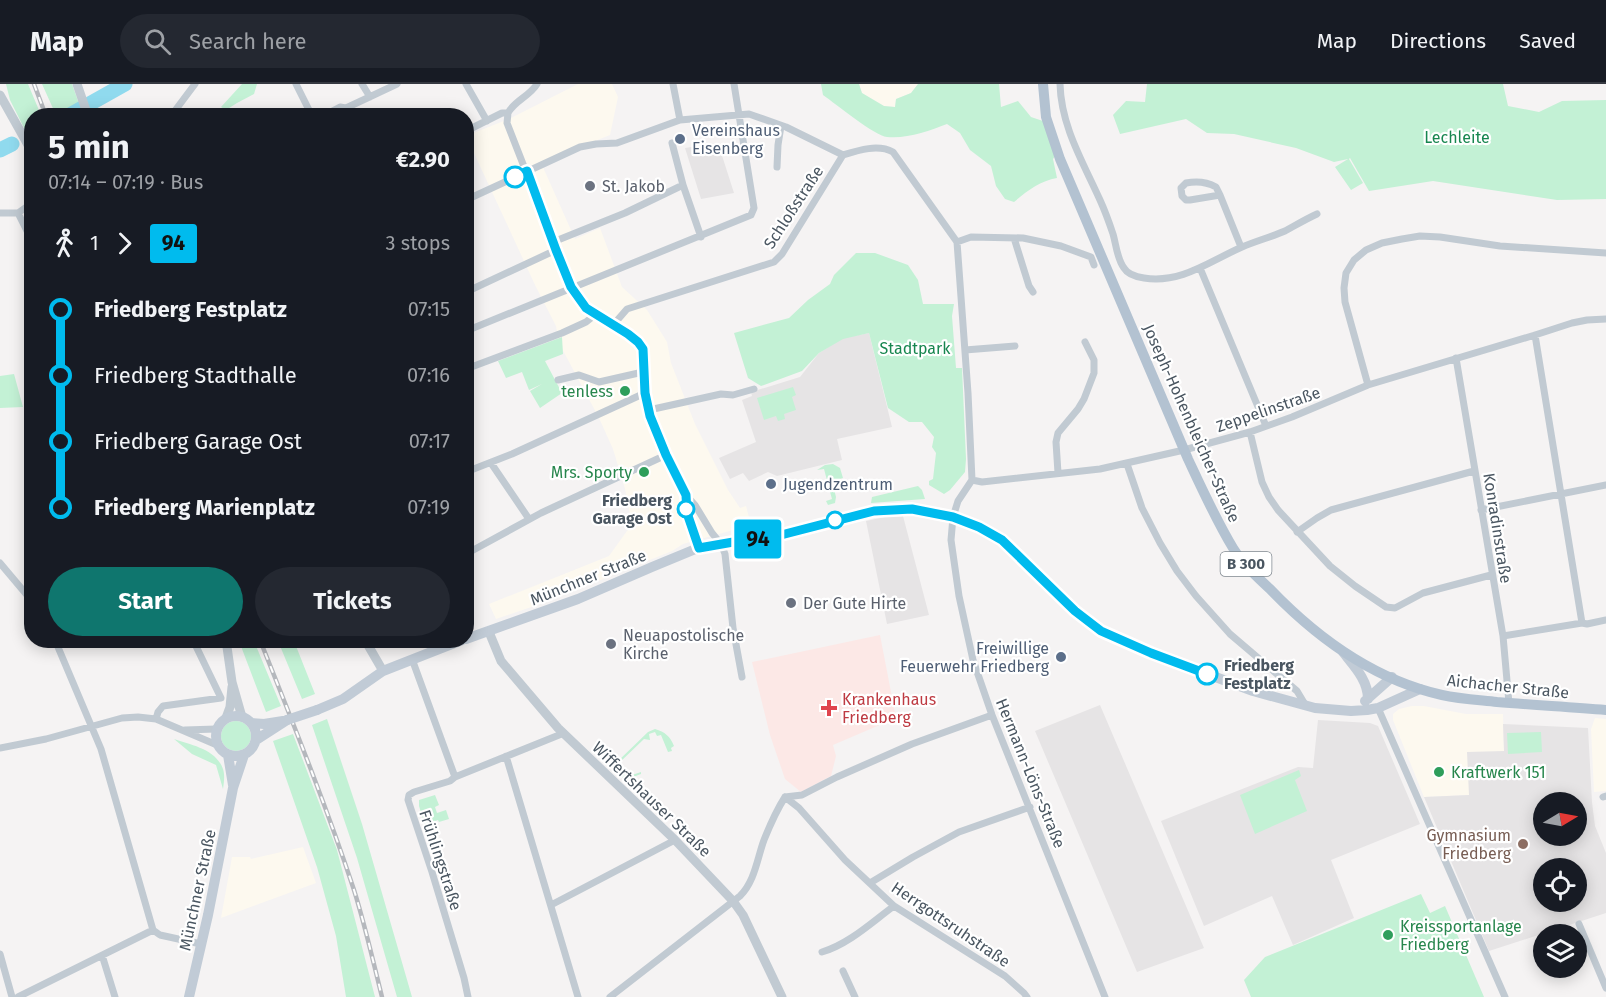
<!DOCTYPE html>
<meta charset="utf-8">
<style>
body{margin:0;font-family:"Fira Sans",sans-serif;background:#242831;color:#f1f3f6;height:100vh;display:flex;flex-direction:column;font-size:22px;white-space:nowrap}
*{box-sizing:border-box;margin:0}
p{font-size:20px;color:#9ea1a6}
.icon{flex:none;width:33px;height:33px;fill:none;stroke:currentColor;stroke-width:2;stroke-linecap:round;stroke-linejoin:round}
.map{position:relative;flex:1;overflow:hidden}
.drawer{position:absolute;left:24px;top:24px;width:450px;height:540px;display:flex;flex-direction:column;background:#171b24;border-radius:24px;box-shadow:0 3px 15px #0003}
.drawer>*{flex:none}
.badge{padding:0 12px;border-radius:4px;font-size:21px;line-height:39px}
.needle{width:39px;rotate:80deg}
.fabs{position:absolute;left:1533px;top:708px;display:grid;gap:12px}
.fabs a{display:grid;place-items:center;width:54px;height:54px;border-radius:50%;background:#171b24;box-shadow:0 3px 15px #0003;font-size:30px}
.map>.badge{position:absolute;translate:-50% -50%;box-shadow:0 0 0 3px #fff}
.legs{display:flex;align-items:center;gap:9px;height:66px;padding:0 24px;font-size:20px}
.legs p{margin-inline-start:auto}
.overview{display:flex;align-items:center;justify-content:space-between;height:102px;padding:0 24px}
h1{font-size:33px;font-weight:700;line-height:45px}
.button{display:flex;gap:12px;margin-top:auto;padding:12px 24px}
.button a{flex:1;height:69px;border-radius:36px;background:#0f766e;color:#fff;font-size:24px;font-weight:700;line-height:69px;text-align:center}
.button a+a{background:#242831;color:#f1f3f6}
ul{padding:0 24px;list-style:none}
li{display:flex;align-items:center;gap:21px;height:66px;font-size:22px}
li i{display:grid;place-items:center;width:9px;height:100%;margin:0 8px;background:currentColor}
li i::after{content:'';width:15px;height:15px;margin:-8px;border:4px solid;border-radius:50%;background:#171b24}
li p{margin-inline-start:auto}
li:first-child i{background:linear-gradient(#0000 50%,currentColor 0)}
li:last-child i{background:linear-gradient(currentColor 50%,#0000 0)}
header{display:flex;align-items:center;gap:36px;box-sizing:border-box;height:84px;padding:0 30px;background:#171b24;border-bottom:2px solid #363941}
header strong{font-size:28px}
nav{display:flex;gap:33px;margin-inline-start:auto;font-size:21px}
.search{width:420px;height:54px;background:#242831;display:flex;align-items:center;gap:15px;box-sizing:border-box;padding:0 21px;border-radius:33px;color:#9ea1a6;font-size:22px}
.map>svg:first-child{display:block}
.commercial{fill:#fdf9ef}
.education{fill:#e6e4e5;fill-rule:evenodd}
.medical{fill:#fce8e6}
.green{fill:#c3f1d5}
.lines{fill:none;stroke-linecap:round;stroke-linejoin:round}
.river{stroke:#90daee;stroke-width:15}
.minor{stroke:#c1cad2;stroke-width:7}
.tertiary{stroke:#c1cad2;stroke-width:9}
.secondary{stroke:#c1cbd6;stroke-width:10}
.primary{stroke:#b3c2d1;stroke-width:10}
.rail-casing{stroke:#b5b8bd;stroke-width:4.5}
.rail{stroke:#fff;stroke-width:2;stroke-dasharray:7;stroke-linecap:butt}
.secondary-bridge{stroke:#c1cbd6;stroke-width:10}
.line-1-casing{stroke:#fff;stroke-width:14}
.line-1{stroke:#0be;stroke-width:9}
.service-dot{fill:#5c6f8a;stroke:#fff;stroke-width:2}
.stop-1-dot{fill:#fff;stroke:#0be;stroke-width:3}
.worship-dot{fill:#6b7280;stroke:#fff;stroke-width:2}
.leisure-dot{fill:#2e9e5b;stroke:#fff;stroke-width:2}
.health-dot{fill:#e0444e;stroke:#fff;stroke-width:2}
.education-dot{fill:#8d6e63;stroke:#fff;stroke-width:2}
.labels{text-anchor:middle;stroke-width:4.5;stroke-linejoin:round;paint-order:stroke}
.shield{fill:#fff;stroke:#808990;stroke-width:1.5}
.shield-label{font-size:15px;font-weight:bold;fill:#4a5661}
.service-label{font-size:16px;fill:#4e5e75;stroke:#fff;text-anchor:start}
.park-label{font-size:16px;fill:#17864f;stroke:#fff}
.worship-label{font-size:16px;fill:#5b616d;stroke:#fff;text-anchor:start}
.street-label{font-size:16px;fill:#4a5661;stroke:#fff}
.leisure-label{font-size:16px;fill:#27864d;stroke:#fff;text-anchor:end}
.stop-label{font-size:16px;font-weight:bold;fill:#4a5661;stroke:#fff;text-anchor:end}
.health-label{font-size:16px;fill:#be3a42;stroke:#fff;text-anchor:start}
.education-label{font-size:16px;fill:#785e54;stroke:#fff;text-anchor:end}
</style>
<header>
<strong>Map</strong>
<div class="search"><svg class="icon" aria-label="search" viewBox="0 0 24 24"><circle cx="10" cy="10" r="6"/><path d="M15 15l6 6"/></svg>Search here</div>
<nav><a>Map</a><a>Directions</a><a>Saved</a></nav>
</header>
<div class="map">
<svg width="1606" height="913" viewBox="0 0 1606 913">
<rect width="100%" height="100%" fill="#f5f3f3"/>
<!-- commercial -->
<path class="commercial" d="M578,0H612L618,13L610,51L580,63L542,81L575,155L600,144L622,203L647,226L667,258L671,279L695,340L728,406L740,424L746,422L751,441L683,460L672,467L549,517L496,535L489,520L609,472L632,440L625,405L613,365L599,334L559,259L556,242L536,203L467,54L466,52L511,34Z
M859,0H918L911,9L896,15L895,23L884,22L862,9Z
M1412,622H1424L1466,630H1503L1504,667L1469,711L1424,713L1393,636V630L1399,625Z
M1595,634L1606,635V707L1594,708L1591,645Z
M303,763L316,799L221,834L232,773H250L251,775Z"/>
<!-- education -->
<path class="education" d="M718,59L734,109L701,115L685,64Z
M869,249L892,343L837,355L842,376L777,392L768,388L749,397L743,389L730,395L719,374L756,358L742,316L752,312L751,308L800,293L819,269L843,254Z
M903,432L929,531L887,540L866,437L885,433Z
M1100,621L1204,864L1137,888L1035,647Z
M1318,636L1370,639L1378,642L1420,740L1331,776L1354,834L1293,861L1272,812L1204,842L1161,737L1298,683L1313,684Z
M1503,640L1588,644L1592,718L1595,742L1606,769V829L1489,867L1424,713L1469,711L1467,668L1504,667ZM1544,718H1576V752H1544ZM1544,784H1576V818H1544Z"/>
<!-- medical -->
<path class="medical" d="M880,551L896,634L833,661L836,672L831,692L801,708L785,695L770,651L752,578Z"/>
<!-- green -->
<path class="green" d="M6,0H28L41,31L32,32L31,45L26,48L10,16Z
M42,0H72L83,31H56Z
M242,0H257L254,10L237,19L226,26L221,23Z
M821,0H859L862,9L884,22L895,23L896,15L911,9L918,0H999L1001,23L1018,17L1031,33L1043,37L1055,72L1053,75L1057,94C1040,97 1027,107 1014,118L1005,115L996,102L991,82L970,66L960,49L947,40C929,47 907,55 887,53C875,52 836,20 823,11Z
M1147,0H1503L1508,22L1539,28L1562,17L1606,16V115L1557,116L1433,97L1369,107L1350,74L1349,75L1363,99L1351,106L1335,83L1348,75L1334,78L1296,64L1234,50L1207,49L1186,35L1120,50L1113,31L1126,17L1145,18Z
M856,169H875L908,181L918,196L923,220H954L952,232L956,284H962L966,375L965,388L950,406L944,410L929,401V397L933,395L936,369L932,363L934,353L922,338H909L888,324L869,249L843,255L819,269L802,287L761,302L748,294L734,249L789,234L808,216L830,200L834,191Z
M562,253L563,270L545,277L562,309L540,324L530,307L542,300L529,306L522,288L506,294L498,277Z
M14,290L23,323L0,324V292Z
M793,303L796,311L792,313L796,326L784,330L785,335L778,337L776,332L764,336L757,314Z
M833,380L840,384L843,394L832,397L836,413L835,419L828,421L826,417L832,415L829,404L823,406L822,402L828,400L824,385L817,386L825,381Z
M918,402L922,406L925,415L871,419L872,413Z
M239,557H254L281,622L266,628Z
M278,557H294L315,610L302,615Z
M327,635L362,740L412,913H397L357,774L312,641Z
M221 652a15 15 0 1 1 30 0a15 15 0 1 1-30 0Z
M655,645C665,648 670,652 674,662L671,664L672,667L668,668L661,651L657,652L655,648L649,650L650,656L644,655L619,679V682L624,683L619,687L623,691L628,687L629,692L641,688V690L625,696L615,686L617,678L648,648Z
M1541,648L1542,668L1508,670L1507,649Z
M293,650L337,766L375,913H346L336,852L317,783L273,657Z
M174,655C191,661 216,665 223,685C225,691 224,698 223,705L216,681L192,670Z
M1299,686L1301,692L1295,696L1307,727L1255,750L1240,711Z
M435,711L439,721L435,723L437,729L446,726L449,735L439,738L438,736L425,741L419,722V716Z
M1421,810L1430,829L1445,822L1484,913H1251L1244,896L1265,873Z"/>
<g class="lines">
<!-- river -->
<path class="river" d="M68,32L125,0
M30,50H32
M0,66L12,60"/>
<!-- minor -->
<path class="minor" d="M296,0L312,32
M362,0L370,13
M466,0L487,37
M673,0L680,36
M1060,0C1061,42 1083,78 1100,116C1105,127 1109,138 1113,150C1116,160 1117,175 1124,184C1128,191 1137,193 1144,194C1181,200 1210,177 1242,163C1256,157 1271,153 1285,147C1296,141 1306,135 1317,130
M508,29L507,39L571,203L586,223L629,250L638,258L643,265L645,309L656,350L686,411L695,421L712,449L721,460L725,470L733,544L742,593
M508,29C514,17 530,12 537,0
M171,32L195,0
M323,32L340,23L346,24L397,0
M466,47L502,29H508
M672,59L683,101L701,153
M777,83L778,61L781,42
M1220,111L1190,116H1186L1182,112L1181,104L1186,99C1196,97 1207,98 1216,103L1220,111L1241,163
M466,116L580,63L596,60L617,59L680,36L749,30L786,43L843,71
M32,119L18,129L32,157
M0,129H18
M1014,154L1029,202L1033,208
M553,158L625,129L683,101
M957,158L971,153L1023,154L1061,162L1091,173L1094,181
M1200,184L1266,342
M466,208L556,166
M614,240L627,225L774,178L782,170L843,71C859,66 878,60 893,68L957,158L968,309L972,396
M466,247L751,131L754,124L734,0
M1535,251L1582,539
M965,266L1015,262
M1456,274L1503,552L1509,619
M466,285L562,249L586,238L596,230
M558,296L579,291L599,298L643,288
M1368,301L1345,218L1344,204L1346,189L1354,176L1366,166L1382,159L1402,155L1420,152L1440,153L1500,162L1606,169
M649,326L721,310L733,311L754,305
M1250,348L1262,398L1269,413L1278,426L1330,482L1355,502L1386,523L1395,524L1423,509L1491,491
M491,379L529,435
M1127,380L1142,424L1160,459L1177,487L1196,512L1230,550L1297,607L1306,622
M466,388L512,370L645,309
M1058,389L1056,358L1058,349L1078,325L1084,315L1094,289V276L1085,258
M972,396L982,398L1100,385L1184,366L1250,348L1292,333L1368,301L1535,251L1572,239L1587,236L1606,235
M972,396L958,417L953,433L951,456L959,512L973,576L992,631L1105,913
M686,411L687,429L698,464
M1481,426L1606,401
M1297,448L1317,434L1331,426L1474,387
M466,470L541,429L666,371
M0,479L32,517
M1503,552L1582,539L1587,540L1606,536
M55,556L101,665L153,846
M412,575L455,693L450,697L414,708L409,711L408,716L432,788L464,894L468,913
M1378,624L1505,913
M156,635L158,628L163,622L221,614L193,556
M185,646L216,645
M0,664L46,655L122,634L138,633L156,635L217,661
M506,672L578,913
M455,693L564,649
M785,713L799,724L845,776L894,822L1005,892L1024,909L1027,913
M785,713L802,711L837,693L912,660L992,631
M1603,713L1606,712
M870,799L913,773L959,748L1030,723
M551,821L675,756
M1579,840L1606,904
M153,846L160,851L201,860
M822,868C849,860 872,838 894,822
M0,870L12,913
M102,871L115,913
M843,887L855,913
M18,913L153,846
M610,913L740,812C755,797 757,775 764,756C770,741 776,727 785,713"/>
<!-- tertiary -->
<path class="tertiary" d="M77,0L88,32
M0,11L32,68
M489,548L501,577L558,644L675,756L733,817L743,831L782,913
M226,556L232,598L242,633
M365,556L383,587
M226,634L230,623L232,603"/>
<!-- secondary -->
<path class="secondary" d="M466,555L578,515L652,483L698,464L739,457L781,451L874,427L912,425L953,433L979,443L1002,456L1075,527L1101,547L1151,569L1253,607L1315,624L1351,627L1367,626L1378,624L1420,605
M1343,568C1354,582 1368,596 1368,615
M1365,617L1392,593
M317,626L343,615L383,587L462,556
M216 652a20 20 0 1 1 40 0a20 20 0 1 1-40 0Z
M252,639L264,640L283,637
M256,656L287,636
M228,671L233,701
M189,913L208,831L233,704L244,671"/>
<!-- primary -->
<path class="primary" d="M1043,0L1046,33L1060,75L1188,375C1202,405 1216,436 1233,464C1243,480 1257,493 1270,505C1317,554 1375,596 1442,611C1460,615 1479,616 1497,618C1533,621 1570,623 1606,626"/>
<!-- rail casing -->
<g class="rail-casing">
<path id="rail" d="M34,0L46,32
M260,556C293,639 326,721 354,806C365,841 373,877 382,913"/>
</g>
<!-- rail -->
<use href="#rail" class="rail"/>
<!-- secondary-bridge -->
<path class="secondary-bridge" d="M287,636L317,626"/>
</g>
<g class="lines">
<!-- line-1 casing -->
<g class="line-1-casing">
<path id="line-1" d="M515,93L527,87L556,166L571,203L586,224L628,250L638,258L643,265L645,309L650,332L666,371L686,411L687,429L699,464L739,457L781,451L874,427L912,425L953,433L979,443L1002,456L1075,527L1101,547L1151,569L1207,590"/>
</g>
<!-- line-1 -->
<use href="#line-1" class="line-1"/>
</g>
<!-- markers -->
<g class="service-dot">
<circle cx="680" cy="55" r="6"/>
<circle cx="771" cy="400" r="6"/>
<circle cx="1061" cy="573" r="6"/>
</g>
<g class="stop-1-dot">
<circle cx="515" cy="93" r="10"/>
<circle cx="686" cy="425" r="8"/>
<circle cx="835" cy="436" r="8"/>
<circle cx="1207" cy="590" r="10"/>
</g>
<g class="worship-dot">
<circle cx="590" cy="102" r="6"/>
<circle cx="791" cy="519" r="6"/>
<circle cx="611" cy="560" r="6"/>
</g>
<g class="leisure-dot">
<circle cx="625" cy="307" r="6"/>
<circle cx="644" cy="388" r="6"/>
<circle cx="1439" cy="688" r="6"/>
<circle cx="1388" cy="851" r="6"/>
</g>
<path class="health-dot" d="M826 615h6v6h6v6h-6v6h-6v-6h-6v-6h6z"/>
<circle class="education-dot" cx="1523" cy="760" r="6"/>
<g class="labels">
<!-- shield labels -->
<rect class="shield" x="1220.5" y="468" width="51" height="24" rx="4.5"/>
<g class="shield-label">
<text x="1246" y="485">B 300</text>
</g>
<!-- service labels -->
<g class="service-label">
<text x="692" y="52">Vereinshaus<tspan x="692" dy="18">Eisenberg</tspan></text>
<text x="783" y="406">Jugendzentrum</text>
<text x="1049" y="570" text-anchor="end">Freiwillige<tspan x="1049" dy="18">Feuerwehr Friedberg</tspan></text>
</g>
<!-- park labels -->
<g class="park-label">
<text x="1457" y="59">Lechleite</text>
<text x="915" y="270">Stadtpark</text>
</g>
<!-- worship labels -->
<g class="worship-label">
<text x="602" y="108">St. Jakob</text>
<text x="803" y="525">Der Gute Hirte</text>
<text x="623" y="557">Neuapostolische<tspan x="623" dy="18">Kirche</tspan></text>
</g>
<!-- street labels -->
<g class="street-label">
<text transform="translate(793 123) rotate(-57)" y="6">Schloßstraße</text>
<text transform="translate(1268 325) rotate(-19)" y="6">Zeppelinstraße</text>
<text transform="translate(1192 339) rotate(66)" y="6">Joseph-Hohenbleicher-Straße</text>
<text transform="translate(1498 444) rotate(81)" y="6">Konradinstraße</text>
<text transform="translate(588 493) rotate(-22)" y="6">Münchner Straße</text>
<text transform="translate(1508 602) rotate(6)" y="6">Aichacher Straße</text>
<text transform="translate(1031 689) rotate(68)" y="6">Hermann-Löns-Straße</text>
<text transform="translate(652 715) rotate(44)" y="6">Wiffertshauser Straße</text>
<text transform="translate(441 776) rotate(72)" y="6">Frühlingstraße</text>
<text transform="translate(197 806) rotate(-78)" y="6">Münchner Straße</text>
<text transform="translate(951 840) rotate(34)" y="6">Herrgottsruhstraße</text>
</g>
<!-- leisure labels -->
<g class="leisure-label">
<text x="613" y="313">tenless</text>
<text x="632" y="394">Mrs. Sporty</text>
<text x="1451" y="694" text-anchor="start">Kraftwerk 151</text>
<text x="1400" y="848" text-anchor="start">Kreissportanlage<tspan x="1400" dy="18">Friedberg</tspan></text>
</g>
<!-- stop labels -->
<g class="stop-label">
<text x="672" y="422">Friedberg<tspan x="672" dy="18">Garage Ost</tspan></text>
<text x="1224" y="587" text-anchor="start">Friedberg<tspan x="1224" dy="18">Festplatz</tspan></text>
</g>
<!-- health labels -->
<g class="health-label">
<text x="842" y="621">Krankenhaus<tspan x="842" dy="18">Friedberg</tspan></text>
</g>
<!-- education labels -->
<g class="education-label">
<text x="1511" y="757">Gymnasium<tspan x="1511" dy="18">Friedberg</tspan></text>
</g>
</g>
</svg>
<div class="fabs">
<a><svg class="needle" viewBox="-14 -14 28 28"><path d="M0-13l5 13h-10z" fill="#e53935"/><path d="M0 13l5-13h-10z" fill="#9ea1a6"/></svg></a>
<a><svg class="icon" aria-label="locate" viewBox="0 0 24 24"><circle cx="12" cy="12" r="6"/><path d="M12 2v4M12 18v4M2 12h4M18 12h4"/></svg></a>
<a><svg class="icon" aria-label="layers" viewBox="0 0 24 24"><path d="M12 4l9 5-9 5-9-5zM3 14l9 5 9-5"/></svg></a>
</div>
<b class="badge" style="left:758px;top:455px;background:#0be;color:#111">94</b>
<section class="drawer">
<div class="overview"><div><h1>5 min</h1><p>07:14 – 07:19 · Bus</p></div><b>€2.90</b></div>
<div class="legs"><svg class="icon" aria-label="walk" viewBox="0 0 24 24"><circle cx="13" cy="4" r="2"/><path d="M13 8l-2 6 4 7M11 14l-3 7M7 12l3-4h3l4 4"/></svg>1<svg class="icon" aria-label="forward" viewBox="0 0 24 24"><path d="M9 5l7 7-7 7"/></svg><b class="badge" style="background:#0be;color:#111">94</b><p>3 stops</p></div>
<ul>
<li><i style="color:#0be"></i><b>Friedberg Festplatz</b><p>07:15</p></li>
<li><i style="color:#0be"></i><span>Friedberg Stadthalle</span><p>07:16</p></li>
<li><i style="color:#0be"></i><span>Friedberg Garage Ost</span><p>07:17</p></li>
<li><i style="color:#0be"></i><b>Friedberg Marienplatz</b><p>07:19</p></li>
</ul>
<div class="button"><a>Start</a><a>Tickets</a></div>
</section>
</div>
